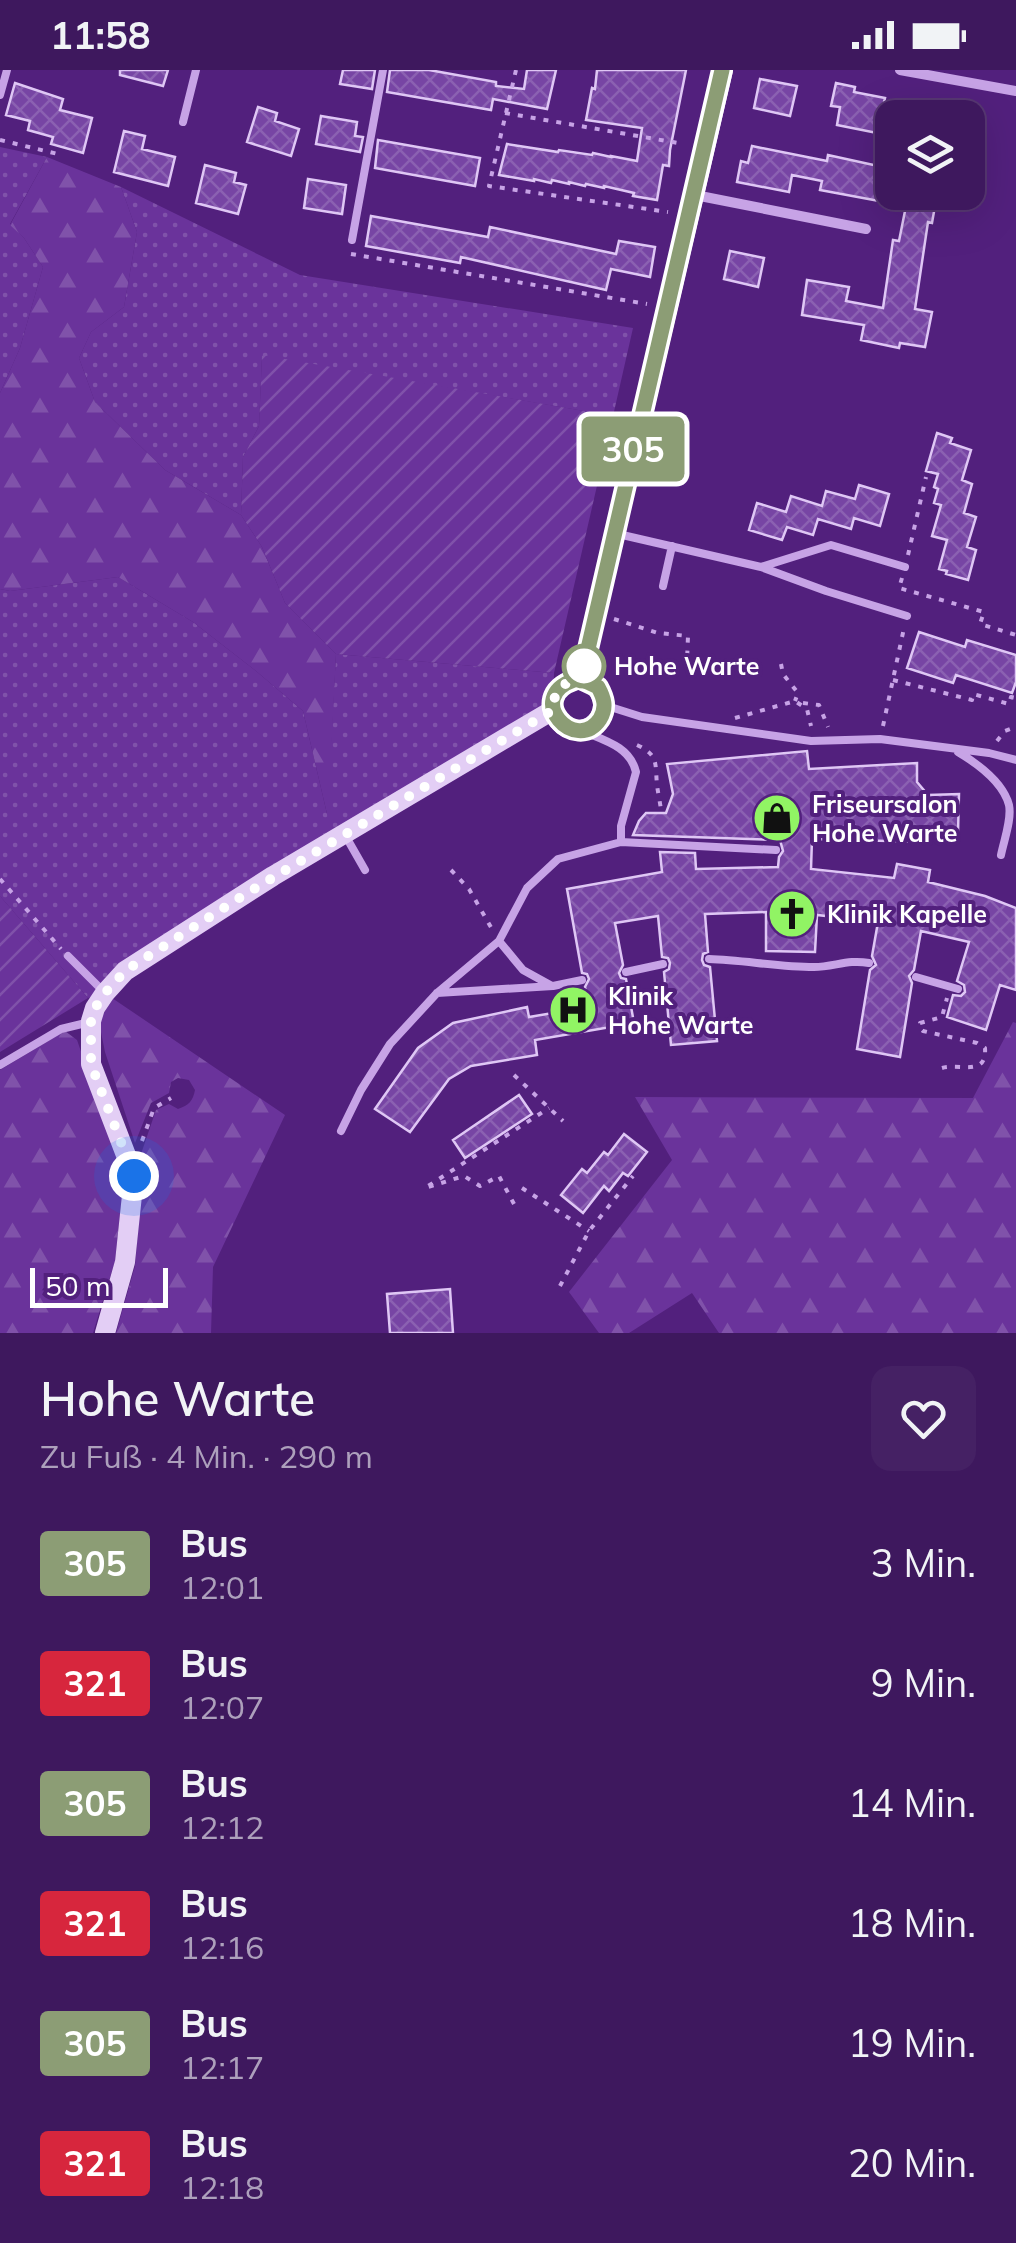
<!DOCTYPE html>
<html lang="de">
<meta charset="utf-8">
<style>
body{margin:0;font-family:Mulish,sans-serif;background:#452164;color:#f1f3f6;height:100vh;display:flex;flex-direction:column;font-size:38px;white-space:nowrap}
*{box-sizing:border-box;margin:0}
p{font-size:32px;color:#ada0bc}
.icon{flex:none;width:55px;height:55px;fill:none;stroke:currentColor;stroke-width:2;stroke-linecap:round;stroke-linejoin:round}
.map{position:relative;height:1263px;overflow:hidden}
.details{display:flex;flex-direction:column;background:#3e185e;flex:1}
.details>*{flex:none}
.badge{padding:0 20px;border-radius:8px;font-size:35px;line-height:65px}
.buttons{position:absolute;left:875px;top:30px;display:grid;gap:20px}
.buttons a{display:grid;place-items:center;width:110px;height:110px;border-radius:20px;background:#3e185e;box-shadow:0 10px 40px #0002,0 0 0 2px #573773;font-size:50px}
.scale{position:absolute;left:30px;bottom:25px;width:138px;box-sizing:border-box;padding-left:10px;border:5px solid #fff;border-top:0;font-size:28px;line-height:35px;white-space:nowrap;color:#fff;-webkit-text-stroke:8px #52207d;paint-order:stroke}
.you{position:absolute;width:50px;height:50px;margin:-25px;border:8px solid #fff;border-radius:50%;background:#1a73e8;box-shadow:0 0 0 15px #1a73e833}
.map>.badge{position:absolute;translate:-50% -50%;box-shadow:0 0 0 5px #fff}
.round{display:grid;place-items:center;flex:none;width:105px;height:105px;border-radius:20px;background:#452164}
.overview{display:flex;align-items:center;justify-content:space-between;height:170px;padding:0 40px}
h1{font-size:48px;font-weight:600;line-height:75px}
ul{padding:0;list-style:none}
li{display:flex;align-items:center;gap:30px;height:120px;padding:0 40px}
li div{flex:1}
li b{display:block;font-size:38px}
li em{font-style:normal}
li .badge{min-width:110px;font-weight:700;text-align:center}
.status{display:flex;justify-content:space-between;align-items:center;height:70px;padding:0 50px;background:#3e185e;direction:ltr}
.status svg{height:28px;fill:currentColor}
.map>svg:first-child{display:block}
.grass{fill:url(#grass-dots)}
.forest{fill:url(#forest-firs)}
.garden{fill:url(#garden-furrows)}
.building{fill:url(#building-cross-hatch);stroke:#dfc7f5;stroke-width:2.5}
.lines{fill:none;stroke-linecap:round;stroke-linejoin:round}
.path{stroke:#c7a3e6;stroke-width:4;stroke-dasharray:5 8;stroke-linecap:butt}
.lane{stroke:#c7a3e6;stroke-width:8}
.street{stroke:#c7a3e6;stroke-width:10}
.secondary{stroke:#e3cef5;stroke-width:20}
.line-casing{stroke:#fff;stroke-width:22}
.line{stroke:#8c9d75;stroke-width:15}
.walk{stroke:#fff;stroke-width:10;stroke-dasharray:0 18}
.stop-dot{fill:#fff;stroke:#8c9d75;stroke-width:5}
.labels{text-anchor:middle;stroke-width:8;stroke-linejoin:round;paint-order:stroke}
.stop-label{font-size:25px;font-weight:bold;fill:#fff;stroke:#52207d;text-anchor:start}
.poi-label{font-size:25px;font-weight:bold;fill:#fff;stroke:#52207d;text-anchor:start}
</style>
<div class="status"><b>11:58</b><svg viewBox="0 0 49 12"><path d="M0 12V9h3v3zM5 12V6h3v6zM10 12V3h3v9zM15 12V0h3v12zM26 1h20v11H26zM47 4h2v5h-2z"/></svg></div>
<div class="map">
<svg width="1016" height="1263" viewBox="0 0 1016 1263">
<defs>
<pattern id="grass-dots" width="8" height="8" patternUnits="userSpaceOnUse" patternTransform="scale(2.5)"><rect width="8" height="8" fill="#6a339b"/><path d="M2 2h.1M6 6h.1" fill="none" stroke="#8052aa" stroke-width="1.8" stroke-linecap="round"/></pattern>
<pattern id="forest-firs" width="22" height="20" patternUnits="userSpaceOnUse" patternTransform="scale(2.5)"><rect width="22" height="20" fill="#6a339b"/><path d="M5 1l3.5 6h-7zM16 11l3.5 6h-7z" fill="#8052aa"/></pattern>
<pattern id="garden-furrows" width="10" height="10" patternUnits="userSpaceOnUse" patternTransform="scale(2.5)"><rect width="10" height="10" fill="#6a339b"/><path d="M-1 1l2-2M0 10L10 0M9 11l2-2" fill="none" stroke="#8052aa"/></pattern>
<pattern id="building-cross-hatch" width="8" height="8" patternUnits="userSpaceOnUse" patternTransform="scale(2.5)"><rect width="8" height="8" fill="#7745a4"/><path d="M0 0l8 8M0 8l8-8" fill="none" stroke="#8b61b2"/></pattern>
</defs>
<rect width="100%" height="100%" fill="#52207d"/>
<!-- grass -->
<path class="grass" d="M0,77L47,87L10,154L24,168L43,197L20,278L0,323Z
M121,117L300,205L633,258L613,346L262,286L259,356L243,387L241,445L165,400L95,332L79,288L91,262L124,237L137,162Z
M118,507L193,552L256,601L303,641L327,744L336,584L554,603L553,634L105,923L88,928L0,826V519L10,521Z"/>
<!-- forest -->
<path class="forest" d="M47,87L121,117L137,162L124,237L91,262L79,288L95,332L165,400L241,445L262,477L285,533L336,584L328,748L303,641L256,601L193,552L118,507L10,521L0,519V323L20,278L43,197L24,168L10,155Z
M112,928L285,1045L213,1197L211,1263H116L135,1196L143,1103L140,1087L156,1040L169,1034L178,1039C189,1035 193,1031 195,1020L189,1010L178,1008L171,1012L169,1023L151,1033L135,1073L105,982L99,952Z
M1013,952L1016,953V1263H719L692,1223L629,1263H599L569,1222L672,1090L635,1027L973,1028Z
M65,961L77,970L124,1106L115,1191L93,1263H0V1000Z"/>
<!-- garden -->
<path class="garden" d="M262,285L613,346L554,603L336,584L285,533L262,477L241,445L243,387L259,356Z
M0,826L88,928L0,982Z"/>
<!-- building -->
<path class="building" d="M120,0H168L163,16L120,5Z
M343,0H375L372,19L340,14Z
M390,0H429L496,12V16L524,19L527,0H556L547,39L493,29L491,40L387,22Z
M597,0H686L670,80L669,96L663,95L657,130L633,126L634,123L604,116V118L586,114L585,116L569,112V114L552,110L551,113L534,109V111L499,105L507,74L558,82L559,80L592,85L593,83L611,87V86L637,91L642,58L586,50L592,18L595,19Z
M760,9L797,16L790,46L754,38Z
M15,13L63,29L60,40L92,48L83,83L51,74L53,67L28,60L30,51L6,45Z
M836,13L855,17L854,22L885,28L883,36L892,38V66L837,55L840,37L831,36Z
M258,37L277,43L275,51L299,59L291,86L247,72Z
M321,46L357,52L355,66L363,67L360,82L316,74Z
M124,61L145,66L142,79L175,87L168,116L114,102Z
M378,70L480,88L475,116L375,98Z
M752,76L827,91L828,85L892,99V122H928L926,134L935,136L932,153L928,152L915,239L932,242L925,277L900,273L899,278L861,270L864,255L802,245L807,210L849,217L846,231L883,238L893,170L899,171L906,136L820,120L822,111L792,105L789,122L737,112L741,91L748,93Z
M205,95L236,103L234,112L246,115L238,144L196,133Z
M308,109L346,115L342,144L304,138Z
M371,146L488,167L490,157L616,184L619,171L655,177L650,207L611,199L606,220L461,187L460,193L366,176Z
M730,181L764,188L758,217L724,209Z
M937,363L952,368L950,373L971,380L962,410L972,414L964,443L976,447L967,477L976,480L968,510L946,504L947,501L939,499L947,470L932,466L941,435L934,433L938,419L934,417L938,404L926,401Z
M859,415L889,424L880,456L854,448L851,459L818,449L813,465L787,457L782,470L749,460L757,433L786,442L791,426L822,436L826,421L855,429Z
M919,562L965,577L967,570L1016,585V612L1012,623L956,605L953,613L907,598Z
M807,681L809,699L917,693V712L928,725L959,724L958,763L927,762V772L812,769L811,799L894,808L897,794L930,800L928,812L985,826L1016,838V920L1000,915L986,960L947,947L953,925L961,926L965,922L964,915L957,911L969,872L921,861L914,900L909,906L912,913L900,987L857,979L870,900L876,895L872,886L878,852L817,845L815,882L766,881V842L705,844L708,882L703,884L702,890L704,895L710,897L717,971L671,975L664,902L669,899L670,893L668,888L662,887L658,846L615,853L623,895L619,903L621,908L626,909L634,953L535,970L537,985L471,996L449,1009L410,1062L375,1039L418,978L453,953L527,937L529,947L589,937L585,917L589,909L587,904L582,903L567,819L662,802L660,782L695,783L696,799L778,797L779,787L783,781L780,770L633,765L639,751L646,743H666L673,724L667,694Z
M519,1025L532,1044L465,1088L453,1070Z
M624,1064L647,1082L628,1106L623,1103L609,1121L604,1116L583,1143L561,1125L582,1099L587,1103L604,1082L608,1085Z
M450,1219L453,1263H390L387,1224Z"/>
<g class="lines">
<!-- path -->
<path class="path" d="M516,0L489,116L668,142
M505,43L684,74
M0,70L62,85
M351,184L647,234
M908,485L926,407
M902,508L899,518L984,542L980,554L1016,565
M614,549L658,563L688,566L687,591
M781,594L783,604L798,623L795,631
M893,610L972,630L973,624L1009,634L1011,627L1016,628
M803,633L819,635L828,657
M735,648L795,631L807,639L811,656
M883,656L904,558
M997,671L1005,661L1016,657
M637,675C659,685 655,694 657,715C658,723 660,732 661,740
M451,800L469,819L492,859
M0,809L61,879
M942,998C960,993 987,1007 985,978L977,973L923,961L920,958V953L942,947L947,928
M514,1005L563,1051
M142,1071L154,1038L171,1028
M522,1118L589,1161
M514,1134L499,1106L480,1116L464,1106L425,1118L549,1038
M560,1216L589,1161L633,1106"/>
<!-- lane -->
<path class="lane" d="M0,25L7,0
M183,52L196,0
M352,170L383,0
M618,464L761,497L831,475L905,497
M761,497L826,521L907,546
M663,516L672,476
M604,635L642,647L811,671L880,669L989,683L1016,690
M958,682C978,694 1003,712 1009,735C1012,749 1004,770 1001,785
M345,765L365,800
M621,772L776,780
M499,871L523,900L552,916
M68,886L102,920
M709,889C744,890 778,897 814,897C834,897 848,889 869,893
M626,902L663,894
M916,907L958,919
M437,923L553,916L582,910
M0,995L61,959L90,952
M341,1061L361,1020L390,974L437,923L499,871L527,818L558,789L621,772V756L636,702C630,676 603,670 580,660"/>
<!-- street -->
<path class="street" d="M900,0L1016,21
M695,125L866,159"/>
<!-- secondary -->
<path class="secondary" d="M581,609L723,0
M553 635a25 25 0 1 1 50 0a25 25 0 1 1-50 0Z
M105,1263L125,1192L134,1106L91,994V951L95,938L105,923L125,901L273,806L553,640"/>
</g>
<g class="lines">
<!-- line casing -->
<g class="line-casing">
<path id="line" d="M574,610C523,628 576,685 600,649C607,637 604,628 598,617L581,609L722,0"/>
</g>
<!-- line -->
<use href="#line" class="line"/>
<!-- walk -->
<path class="walk" d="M134,1106L91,994V951L95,938L105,923L125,901L244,825L553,640C553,621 563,611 581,609L584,596"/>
</g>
<!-- icons -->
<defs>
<g id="shop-disc" transform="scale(2.5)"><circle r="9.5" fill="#91f464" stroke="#52207d"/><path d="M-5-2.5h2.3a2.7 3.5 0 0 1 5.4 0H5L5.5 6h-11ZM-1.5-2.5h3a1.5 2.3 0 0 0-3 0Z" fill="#111"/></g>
<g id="church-disc" transform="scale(2.5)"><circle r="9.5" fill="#91f464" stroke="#52207d"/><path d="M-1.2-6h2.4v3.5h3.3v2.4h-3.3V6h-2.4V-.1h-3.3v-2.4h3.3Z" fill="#111"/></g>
<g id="hospital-disc" transform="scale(2.5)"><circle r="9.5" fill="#91f464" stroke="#52207d"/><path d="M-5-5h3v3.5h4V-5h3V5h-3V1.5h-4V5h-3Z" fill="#111"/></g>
</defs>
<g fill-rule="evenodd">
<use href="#shop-disc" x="777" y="748"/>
<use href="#church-disc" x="792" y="844"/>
<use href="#hospital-disc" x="573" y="940"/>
</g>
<!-- markers -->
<circle class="stop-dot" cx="584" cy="596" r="20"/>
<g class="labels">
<!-- stop labels -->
<g class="stop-label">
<text x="614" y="605">Hohe Warte</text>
</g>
<!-- poi labels -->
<g class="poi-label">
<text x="812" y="743">Friseursalon<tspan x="812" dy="29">Hohe Warte</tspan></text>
<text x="827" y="853">Klinik Kapelle</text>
<text x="608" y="935">Klinik<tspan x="608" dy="29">Hohe Warte</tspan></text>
</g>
</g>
</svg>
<div class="buttons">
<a><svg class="icon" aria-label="layers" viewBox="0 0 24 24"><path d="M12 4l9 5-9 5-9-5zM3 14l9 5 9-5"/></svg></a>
</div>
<div class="scale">50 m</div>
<div class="you" style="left:134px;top:1106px"></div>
<b class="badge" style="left:633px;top:379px;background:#8c9d75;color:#fff">305</b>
</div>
<section class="details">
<div class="overview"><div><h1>Hohe Warte</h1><p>Zu Fuß · 4 Min. · 290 m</p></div><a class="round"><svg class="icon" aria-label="heart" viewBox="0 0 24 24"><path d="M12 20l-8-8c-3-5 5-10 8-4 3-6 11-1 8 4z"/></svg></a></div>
<ul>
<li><span class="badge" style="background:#8c9d75;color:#fff">305</span><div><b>Bus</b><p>12:01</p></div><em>3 Min.</em></li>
<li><span class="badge" style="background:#d7263d;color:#fff">321</span><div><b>Bus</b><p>12:07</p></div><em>9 Min.</em></li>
<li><span class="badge" style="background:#8c9d75;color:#fff">305</span><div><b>Bus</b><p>12:12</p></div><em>14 Min.</em></li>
<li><span class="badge" style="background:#d7263d;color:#fff">321</span><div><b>Bus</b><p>12:16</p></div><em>18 Min.</em></li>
<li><span class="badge" style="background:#8c9d75;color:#fff">305</span><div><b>Bus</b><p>12:17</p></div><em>19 Min.</em></li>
<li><span class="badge" style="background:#d7263d;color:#fff">321</span><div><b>Bus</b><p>12:18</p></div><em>20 Min.</em></li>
</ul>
</section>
